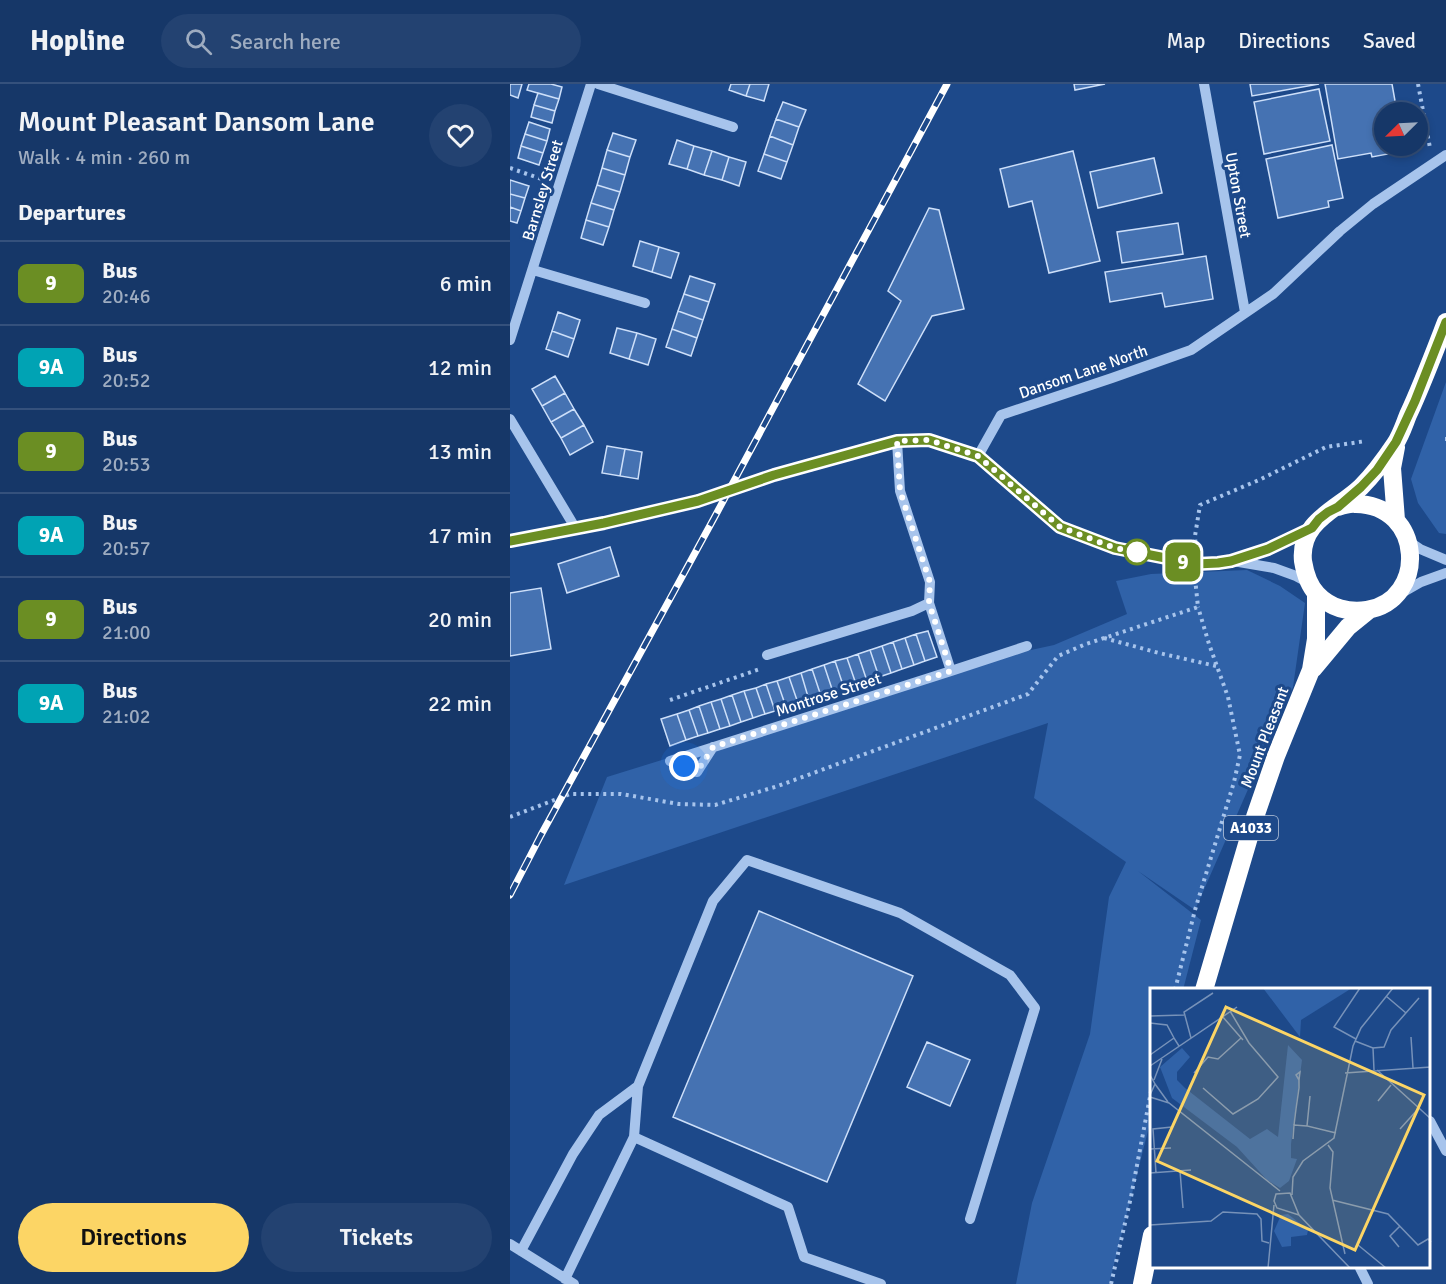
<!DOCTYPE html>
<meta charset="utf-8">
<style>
body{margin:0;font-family:Signika,sans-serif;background:#234271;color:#f1f3f6;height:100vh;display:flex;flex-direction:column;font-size:22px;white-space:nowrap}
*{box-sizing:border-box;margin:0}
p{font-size:20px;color:#9eacc0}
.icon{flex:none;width:33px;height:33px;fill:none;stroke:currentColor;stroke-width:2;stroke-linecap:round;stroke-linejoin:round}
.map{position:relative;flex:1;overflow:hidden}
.drawer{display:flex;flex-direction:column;background:#163768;width:510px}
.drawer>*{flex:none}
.badge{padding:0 12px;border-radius:9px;font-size:21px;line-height:39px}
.needle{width:39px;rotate:246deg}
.controls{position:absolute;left:864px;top:18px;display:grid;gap:12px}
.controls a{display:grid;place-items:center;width:54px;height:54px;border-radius:50%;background:#163768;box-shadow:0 3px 9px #0003,0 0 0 2px #35517c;font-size:30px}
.you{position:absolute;width:30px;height:30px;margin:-15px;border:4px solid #fff;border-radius:50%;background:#1a73e8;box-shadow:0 0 0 9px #1a73e833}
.map>.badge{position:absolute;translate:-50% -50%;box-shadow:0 0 0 3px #fff}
h2{padding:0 18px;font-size:22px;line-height:54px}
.round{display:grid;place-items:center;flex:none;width:63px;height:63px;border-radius:32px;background:#234271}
.overview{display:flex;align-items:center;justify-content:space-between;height:102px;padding:0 18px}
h1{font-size:28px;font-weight:600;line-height:45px}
.cta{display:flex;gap:12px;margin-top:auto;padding:12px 18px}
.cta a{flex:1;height:69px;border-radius:36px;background:#fcd565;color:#111;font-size:24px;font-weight:600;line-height:69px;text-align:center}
.cta a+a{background:#234271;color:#f1f3f6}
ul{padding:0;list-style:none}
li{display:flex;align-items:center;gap:18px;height:84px;padding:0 18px;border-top:2px solid #35517c}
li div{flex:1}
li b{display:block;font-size:22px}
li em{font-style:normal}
li .badge{min-width:66px;font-weight:700;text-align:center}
header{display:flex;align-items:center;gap:36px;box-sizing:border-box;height:84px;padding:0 30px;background:#163768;border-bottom:2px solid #35517c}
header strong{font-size:28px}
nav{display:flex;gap:33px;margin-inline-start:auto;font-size:21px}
.search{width:420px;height:54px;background:#234271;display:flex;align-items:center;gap:15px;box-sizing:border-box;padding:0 21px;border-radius:33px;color:#9eacc0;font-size:22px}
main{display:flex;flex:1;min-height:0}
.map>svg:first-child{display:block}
.green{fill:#3062a8}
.building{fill:#4572b2;stroke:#cddff9;stroke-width:1.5}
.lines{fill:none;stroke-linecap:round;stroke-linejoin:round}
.path{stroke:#a7c4ec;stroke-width:4;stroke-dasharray:3 4.5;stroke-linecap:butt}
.minor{stroke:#a7c4ec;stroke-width:10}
.highway{stroke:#fff;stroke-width:18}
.rail-casing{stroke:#fff;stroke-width:7}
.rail{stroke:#1d498a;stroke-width:4.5;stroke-dasharray:14;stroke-linecap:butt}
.line-casing{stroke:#fff;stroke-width:14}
.line{stroke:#6b8e23;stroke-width:9}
.walk{stroke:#fff;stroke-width:6;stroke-dasharray:0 10.8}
.stop-dot{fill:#fff;stroke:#6b8e23;stroke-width:3}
.labels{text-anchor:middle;stroke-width:6;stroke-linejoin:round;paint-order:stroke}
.shield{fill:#1d498a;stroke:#bbc8dc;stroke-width:1.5}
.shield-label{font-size:15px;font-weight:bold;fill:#fff}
.street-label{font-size:16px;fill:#fff;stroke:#1d498a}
.inset-road{fill:none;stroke:#7792b9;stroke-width:1.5}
.view{fill:#fcd565;fill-opacity:0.15;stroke:#fcd565;stroke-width:3}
.inset-edge{fill:none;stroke:#fff;stroke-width:3}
</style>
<header>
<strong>Hopline</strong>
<div class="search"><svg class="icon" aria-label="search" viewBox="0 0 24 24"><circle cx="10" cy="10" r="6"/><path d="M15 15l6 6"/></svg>Search here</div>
<nav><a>Map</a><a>Directions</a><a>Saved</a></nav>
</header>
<main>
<section class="drawer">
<div class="overview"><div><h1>Mount Pleasant Dansom Lane</h1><p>Walk · 4 min · 260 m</p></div><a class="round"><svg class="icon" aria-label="heart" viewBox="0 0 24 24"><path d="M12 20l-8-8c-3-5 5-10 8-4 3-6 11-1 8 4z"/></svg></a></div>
<h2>Departures</h2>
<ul>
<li><span class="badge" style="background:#6b8e23;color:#fff">9</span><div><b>Bus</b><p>20:46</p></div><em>6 min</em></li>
<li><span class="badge" style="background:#00a3b4;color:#fff">9A</span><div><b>Bus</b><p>20:52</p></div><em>12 min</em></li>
<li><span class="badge" style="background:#6b8e23;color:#fff">9</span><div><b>Bus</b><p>20:53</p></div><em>13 min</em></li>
<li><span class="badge" style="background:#00a3b4;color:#fff">9A</span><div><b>Bus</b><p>20:57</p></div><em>17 min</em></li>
<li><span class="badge" style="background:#6b8e23;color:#fff">9</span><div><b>Bus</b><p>21:00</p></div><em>20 min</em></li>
<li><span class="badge" style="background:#00a3b4;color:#fff">9A</span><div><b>Bus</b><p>21:02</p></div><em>22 min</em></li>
</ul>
<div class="cta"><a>Directions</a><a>Tickets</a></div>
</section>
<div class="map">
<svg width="936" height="1200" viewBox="0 0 936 1200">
<rect width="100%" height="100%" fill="#1d498a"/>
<!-- green -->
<path class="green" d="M936,298V450L929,449L908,419L901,395Z
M737,486L770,502L795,519L783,603L685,826L628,787L691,836L673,906H642V1031L599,1200H506L522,1119L580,950L599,813L616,778L524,714L538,639L54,801L97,693L471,577L544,561L617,530L606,497L641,490Z"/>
<!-- building -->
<path class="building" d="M0,0H12L8,14L0,11Z
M19,0H41L52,3L49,15L17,6Z
M221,0H240L236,12L219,6Z
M240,0H259L254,17L236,12Z
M564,0H595L565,6Z
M740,0H809L742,12Z
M815,0H882L887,28H874V62H893L894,67L862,73L861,69L828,75Z
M809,5L820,57L754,70L744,18Z
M28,9L49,15L45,27L24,21Z
M273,18L296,26L289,43L266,35Z
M24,21L45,27L42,39L21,33Z
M266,35L289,43L283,61L260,52Z
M19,38L40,45L37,57L15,50Z
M103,49L126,56L120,73L97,66Z
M15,50L37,57L33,69L11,62Z
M260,52L283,61L277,78L254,70Z
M167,56L184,62L177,85L159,80Z
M822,61L833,114L818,117L819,123L768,134L756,75Z
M11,62L33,69L29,81L8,74Z
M184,62L202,67L194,91L177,85Z
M97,66L120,73L115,91L92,84Z
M202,67L219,73L212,96L194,91Z
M563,67L590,177L539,189L522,117L499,123L490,85Z
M254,70L277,78L271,95L248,87Z
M219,73L236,78L229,102L212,96Z
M644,74L652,109L588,124L580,88Z
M92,84L115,91L110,108L87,101Z
M0,96L19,102L15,114L0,110Z
M87,101L110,108L104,126L81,119Z
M0,110L15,114L11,127L0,123Z
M81,119L104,126L99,143L76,136Z
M0,123L11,127L7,139L0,137Z
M419,124L429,126L454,225L422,232L375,317L348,300L391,217L378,207Z
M76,136L99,143L93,161L71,154Z
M668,139L673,170L612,179L607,148Z
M130,157L149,163L142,188L123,182Z
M149,163L169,169L161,194L142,188Z
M696,172L703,215L655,223L652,209L600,218L595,188Z
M180,192L205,200L199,218L174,210Z
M174,210L199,218L193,236L168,227Z
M168,227L193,236L187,254L162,245Z
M48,228L70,236L64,255L42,247Z
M107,244L127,249L119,275L100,269Z
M162,245L187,254L181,272L156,263Z
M42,247L64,255L58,273L36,265Z
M127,249L146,255L138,281L119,275Z
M45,292L55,309L32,322L22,305Z
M55,309L64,325L41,338L32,322Z
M64,325L74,341L51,354L41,338Z
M74,341L83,358L60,371L51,354Z
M97,362L115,365L110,392L92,389Z
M115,365L132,368L128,395L110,392Z
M100,463L109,492L57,509L48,480Z
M31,504L41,565L0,572V509Z
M418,547L427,573L415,577L406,550Z
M406,550L415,577L404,581L395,554Z
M395,554L404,581L392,585L383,558Z
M383,558L392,585L381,589L372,562Z
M372,562L381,589L369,593L360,566Z
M360,566L369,593L357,597L348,570Z
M348,570L357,597L346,600L337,574Z
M337,574L346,600L334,604L325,577Z
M325,577L334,604L323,608L314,581Z
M314,581L323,608L311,612L302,585Z
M302,585L311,612L299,616L291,589Z
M291,589L299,616L288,619L279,593Z
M279,593L288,619L276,623L267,597Z
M267,597L276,623L265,627L256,600Z
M256,600L265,627L255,630L246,604Z
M246,604L255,630L243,634L234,607Z
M234,607L243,634L231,638L222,611Z
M222,611L231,638L220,642L211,615Z
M211,615L220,642L210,645L201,618Z
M201,618L210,645L198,649L189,622Z
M189,622L198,649L188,652L179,626Z
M179,626L188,652L176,656L167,630Z
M167,630L176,656L160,662L151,635Z
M249,827L403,892L317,1098L163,1033Z
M417,958L460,976L440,1022L397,1003Z"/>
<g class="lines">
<!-- path -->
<path class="path" d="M908,0L920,64
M0,84L34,96
M935,355H936
M686,466L685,452L690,421L749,396L816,363L856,357
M594,554L649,569L706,582
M160,616L250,585
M0,733L60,710H111L169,720L205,721L268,702L518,610L548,572L576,560L688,523L685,494
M665,906L685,826L724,698L730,671L718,613L699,560L688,523
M601,1200L621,1113L642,1002"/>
<!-- minor -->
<path class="minor" d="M88,0L223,43
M694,0L735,228
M23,186L135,219
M0,256L81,0
M0,335L66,445
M468,372L491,331L602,294L681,266L763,210L830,147L863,120L936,71
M0,457L94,439L188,417L264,391L387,357L419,356L468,372L550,443L605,464L686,480L708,479L721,477L758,465L799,445
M898,457L910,465L936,476
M723,477L764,484L786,492L799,499
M890,510L911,498L936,489
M419,519L441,587L517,562
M257,571L402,527L419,519L420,498L390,407L387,357
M203,663L187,688L160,677C254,646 348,617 441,587
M920,1037L936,1067
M124,1053L278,1123L294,1173L371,1200
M0,1160L64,1200
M11,1167L63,1070L89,1031L128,1002L203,817L237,776L390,829L500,891L525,924L460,1135
M850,1184L858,1200
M55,1195L124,1053L128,1002"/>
<!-- highway -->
<path class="highway" d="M886,363L882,384L886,436
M828,423C834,421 840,419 846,420C914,421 918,516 857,526C839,529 820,524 807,510C799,502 795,489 793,477C789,437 827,426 851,403C864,390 875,375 885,360C891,351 894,341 898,331C912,301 924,269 936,238
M803,585L838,543L859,526
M694,906L745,733L766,672L801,586L806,555V510
M632,1200L642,1151"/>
<!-- rail casing -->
<g class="rail-casing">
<path id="rail" d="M0,811L31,751L203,436L437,0"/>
</g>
<!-- rail -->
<use href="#rail" class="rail"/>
</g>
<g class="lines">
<!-- line casing -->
<g class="line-casing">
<path id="line" d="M0,457L94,439L188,417L264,391L387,357L419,356L468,372L550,443L605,464L686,480L708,479L721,477L758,465L802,444L809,435L818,428L828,423L851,403L867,386L886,358L905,317L936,238"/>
</g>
<!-- line -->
<use href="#line" class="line"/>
<!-- walk -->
<path class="walk" d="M174,682L187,688L203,663L441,587L419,519L420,498L390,407L387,357L419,356L468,372L550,443L605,464L627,468"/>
</g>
<!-- markers -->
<circle class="stop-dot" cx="627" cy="468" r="12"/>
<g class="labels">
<!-- shield labels -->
<rect class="shield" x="714" y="732" width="54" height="24" rx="4.5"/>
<g class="shield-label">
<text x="741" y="749">A1033</text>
</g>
<!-- street labels -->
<g class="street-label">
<text transform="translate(32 106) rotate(-73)" y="6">Barnsley Street</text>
<text transform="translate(729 111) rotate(80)" y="6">Upton Street</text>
<text transform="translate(573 287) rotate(-19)" y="6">Dansom Lane North</text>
<text transform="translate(318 610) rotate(-18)" y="6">Montrose Street</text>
<text transform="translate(754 653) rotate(-69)" y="6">Mount Pleasant</text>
</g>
</g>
<!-- overview -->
<g transform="translate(640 904)">
<rect width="280" height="280" fill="#1d498a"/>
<path d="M113,0H202L151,32L150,49ZM138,57L152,72L141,156V170L147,171L139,193L130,200L117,192L87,159L22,110L10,79L32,60L40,69L27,84V92L35,100L100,151L117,141L128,149ZM138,226L158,242L157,247L141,249V258L132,259L124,243L131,227Z" fill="#3062a8"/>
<path class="inset-road" d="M236,8L256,25M0,28L34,27M72,28L93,52M0,35L17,37L24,50M261,49L263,80M41,50L34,24L63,5M206,51L184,39L210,0M205,53L223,60M0,67L24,50L29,58M0,78L87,19M224,82L223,60L234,59L241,42L269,10M227,82L281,131M44,85L58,69L68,71L91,50M195,85L281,79M0,87L5,96L0,107M4,92L12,71M5,96L18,114M53,100L83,126L108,111L128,89L99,55L80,23M160,108L157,138L186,145M0,109L19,115L130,203M228,113L241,97M144,137L146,121L149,100V92L150,84L146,87L149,92M250,141L268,121M143,151L144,137L157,138M178,157L183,164L180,200L195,266M0,161L21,160M30,183L33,220M0,185L41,182M6,185L3,141L22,139M142,207L143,189L153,173L184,150L203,58L211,40L243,0M182,212L238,226L268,257L278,251L281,254M149,227L127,220L124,213L126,206L140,205L149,227L200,280M0,237L61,233L73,224L107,226L111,231L112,253L119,255M208,257L236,280M249,259L240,248L250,238M118,280L124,217"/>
<path class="view" d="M76,19L274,107L205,262L7,173Z"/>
<rect width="280" height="280" class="inset-edge"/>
</g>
</svg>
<div class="controls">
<a><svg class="needle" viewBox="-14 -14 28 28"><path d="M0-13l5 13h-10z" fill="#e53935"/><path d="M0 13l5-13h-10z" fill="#9eacc0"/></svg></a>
</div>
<div class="you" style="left:174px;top:682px"></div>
<b class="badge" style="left:673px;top:478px;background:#6b8e23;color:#fff">9</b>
</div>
</main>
